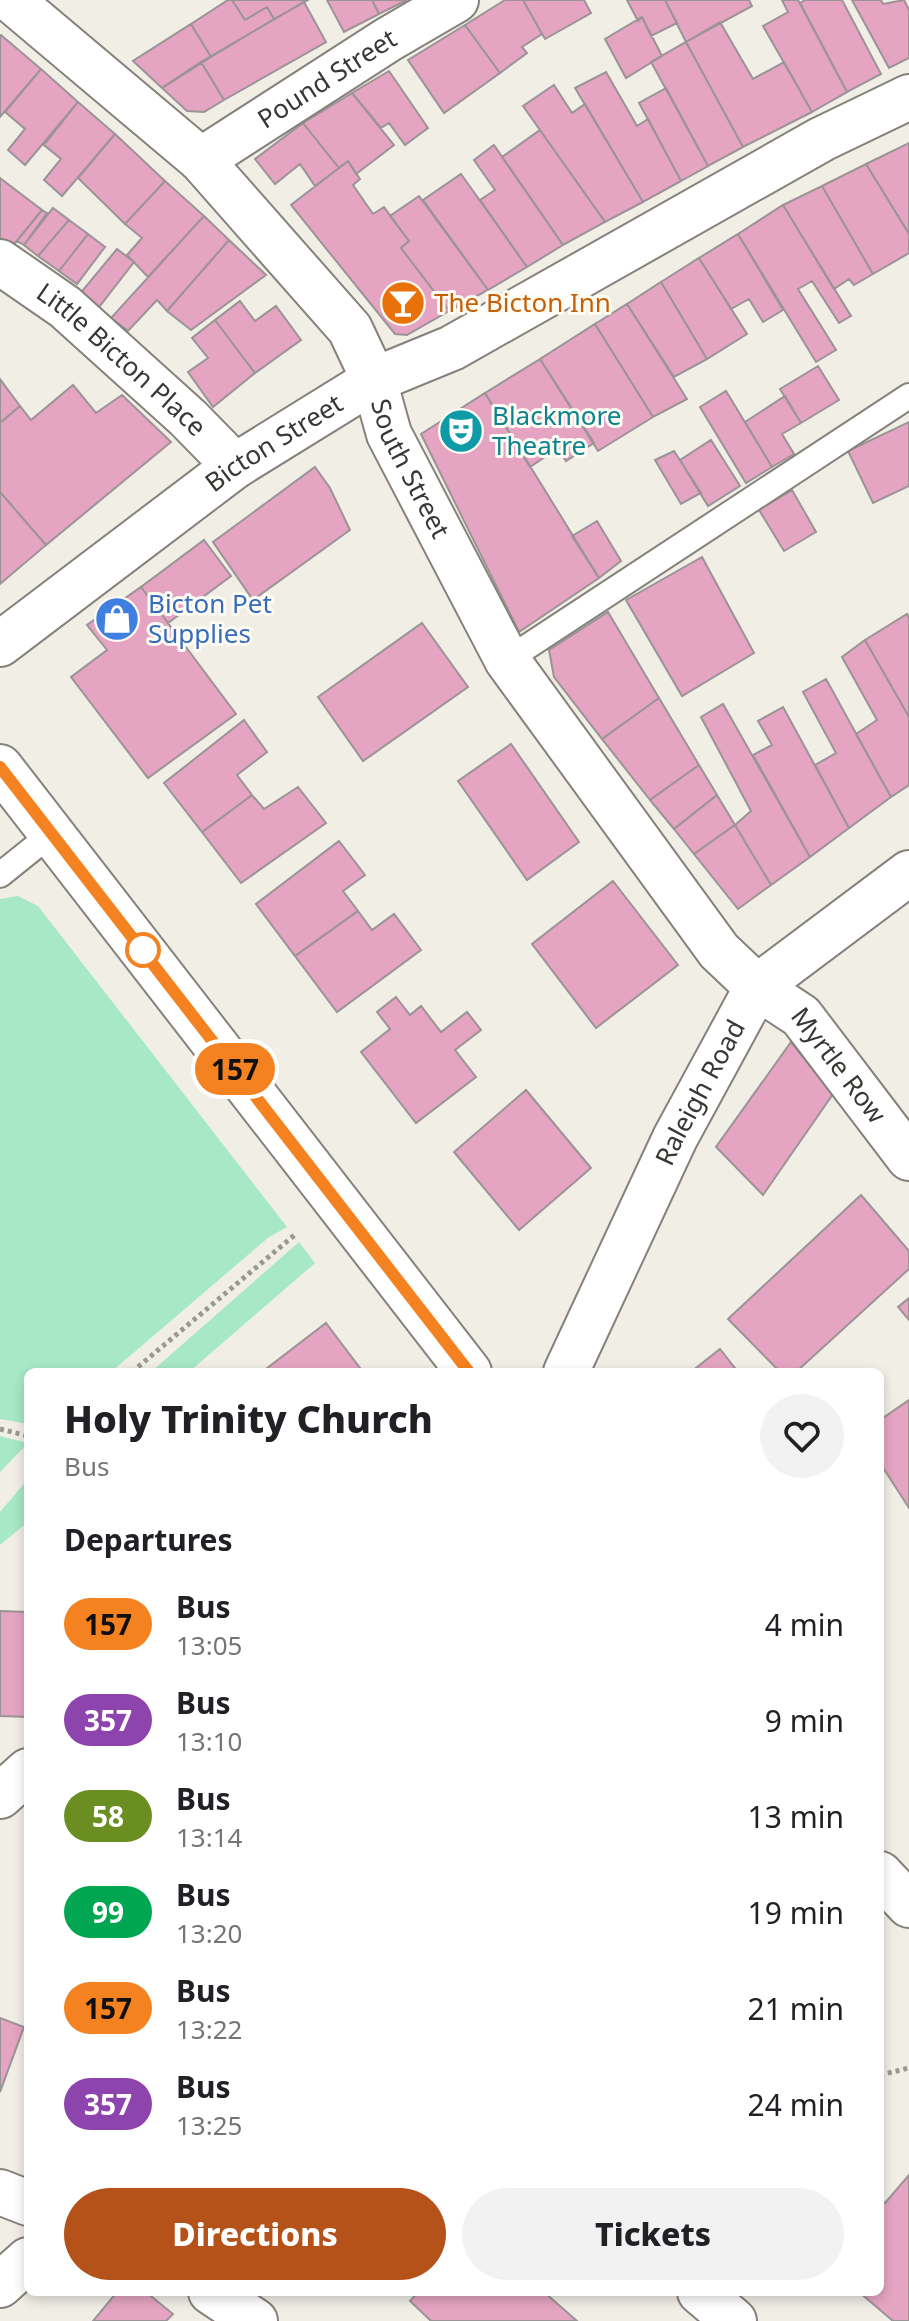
<!DOCTYPE html>
<style>
body{margin:0;font-family:"Noto Sans",sans-serif;background:#f2f2f2;color:#202124;height:100vh;display:flex;flex-direction:column;font-size:30px;white-space:nowrap}
*{box-sizing:border-box;margin:0}
p{font-size:26px;color:#757577}
.icon{flex:none;width:44px;height:44px;fill:none;stroke:currentColor;stroke-width:2;stroke-linecap:round;stroke-linejoin:round}
.map{position:relative;flex:1;overflow:hidden}
.panel{position:absolute;left:24px;top:1368px;width:860px;height:928px;display:flex;flex-direction:column;background:#fff;border-radius:12px;box-shadow:0 4px 12px #0003}
.panel>*{flex:none}
.badge{padding:0 16px;border-radius:26px;font-size:28px;line-height:52px}
.map>.badge{position:absolute;translate:-50% -50%;box-shadow:0 0 0 4px #fff}
h2{padding:0 40px;font-size:30px;line-height:72px}
.round{display:grid;place-items:center;flex:none;width:84px;height:84px;border-radius:42px;background:#f2f2f2}
.summary{display:flex;align-items:center;justify-content:space-between;height:136px;padding:0 40px}
h1{font-size:38px;font-weight:800;line-height:60px}
.action{display:flex;gap:16px;margin-top:auto;padding:16px 40px}
.action a{flex:1;height:92px;border-radius:48px;background:#b55219;color:#fff;font-size:32px;font-weight:800;line-height:92px;text-align:center}
.action a+a{background:#f2f2f2;color:#202124}
ul{padding:0;list-style:none}
li{display:flex;align-items:center;gap:24px;height:96px;padding:0 40px}
li div{flex:1}
li b{display:block;font-size:30px}
li em{font-style:normal}
li .badge{min-width:88px;font-weight:700;text-align:center}
.map>svg:first-child{display:block}
.green{fill:#a7e8c6}
.building{fill:#e4a4c2;stroke:#9b9396;stroke-width:2}
.lines{fill:none;stroke-linecap:round;stroke-linejoin:round}
.service-casing{stroke:#85827b;stroke-width:28}
.minor-casing{stroke:#85827b;stroke-width:48}
.secondary-casing{stroke:#85827b;stroke-width:48}
.path{stroke:#9a9893;stroke-width:5;stroke-dasharray:4 4;stroke-linecap:butt}
.service{stroke:#fff;stroke-width:24}
.minor{stroke:#fff;stroke-width:44}
.secondary{stroke:#fff;stroke-width:44}
.line-casing{stroke:#fff;stroke-width:18}
.line{stroke:#f58220;stroke-width:12}
.stop-dot{fill:#fff;stroke:#f58220;stroke-width:4}
.labels{text-anchor:middle;stroke-width:6;stroke-linejoin:round;paint-order:stroke}
.street-label{font-size:26px;fill:#383734;stroke:#fefbf3}
.food-label{font-size:26px;fill:#c56008;stroke:#fefbf3;text-anchor:start}
.culture-label{font-size:26px;fill:#0d838f;stroke:#fefbf3;text-anchor:start}
.shop-label{font-size:26px;fill:#366cbe;stroke:#fefbf3;text-anchor:start}
</style>
<div class="map">
<svg width="909" height="2321" viewBox="0 0 909 2321">
<rect width="100%" height="100%" fill="#f1eee6"/>
<!-- green -->
<path class="green" d="M18,896L38,906L287,1227L269,1237L111,1372H28V1424L0,1419V899Z
M299,1242L315,1263L189,1372H151Z
M0,1436L28,1443L0,1472Z
M28,1479V1522L0,1545V1512Z"/>
<!-- building -->
<path class="building" d="M228,0H232L245,20L267,7L274,19L211,57L191,24Z
M232,0H308L274,19L267,7L245,20Z
M327,0H372L379,14L344,32Z
M372,0H407L379,14Z
M505,0H523L542,34L522,47L527,53L500,73L465,25Z
M523,0H584L591,13L545,39Z
M627,0H665L677,23L651,36L642,17L638,21Z
M665,0H749L752,6L686,42Z
M782,0H798L847,92L812,112L763,26L788,12Z
M805,0H842L881,74L847,92L800,3Z
M852,0H881L883,4L904,0L909,10V58L889,68Z
M304,2L326,42L224,100L201,62Z
M642,17L662,56L626,78L605,39Z
M720,22L753,79L784,62L812,112L743,147L686,42Z
M191,24L211,57L162,88L133,61Z
M465,25L500,73L444,113L408,60Z
M1,35L41,69L0,117V36Z
M686,42L743,147L708,166L651,62Z
M201,62L224,100L204,112L187,111L162,88Z
M41,69L78,102L25,165L8,150L25,129L5,112Z
M389,71L428,128L405,145L389,123L381,128L352,93Z
M606,72L637,126L648,119L681,181L643,202L575,88Z
M554,85L572,113L585,104L643,202L605,222L523,106Z
M666,88L708,166L681,181L639,103Z
M352,93L394,145L356,174L348,161L339,168L303,123Z
M78,102L115,134L62,196L44,180L61,159L44,145Z
M303,123L339,168L315,186L300,164L275,184L255,159Z
M540,130L605,222L563,245L502,157Z
M115,134L165,181L125,224L78,178Z
M909,143V234L866,164Z
M494,145L563,245L527,267L480,200L495,190L474,160Z
M348,161L360,179L353,185L373,214L384,207L409,241L401,248L449,311L407,335L395,334L291,205Z
M866,164L909,234V253L873,274L822,186Z
M461,174L527,267L488,290L423,200Z
M0,178L42,210L11,248L0,240Z
M165,181L204,216L148,277L127,255L142,238L125,224Z
M822,186L873,274L854,285L849,279L834,289L783,205Z
M419,196L488,290L449,311L401,248L409,241L390,216Z
M783,205L851,316L839,323L812,281L798,289L836,350L816,362L738,234Z
M53,208L69,220L38,256L24,245Z
M42,210L47,213L24,245L17,241Z
M204,216L229,240L167,311L157,300L128,331L111,318Z
M69,220L88,234L59,271L38,256Z
M88,234L105,247L77,284L59,271Z
M738,234L783,310L763,322L749,299L731,309L699,258Z
M229,240L266,275L191,330L167,311Z
M117,249L134,262L96,311L78,296Z
M699,258L747,334L707,359L661,282Z
M661,282L707,359L674,377L627,304Z
M240,301L255,321L276,306L301,340L255,373L215,320Z
M627,304L687,399L653,417L595,324Z
M215,320L255,373L213,407L188,372L208,358L192,338Z
M595,324L653,417L598,451L540,359Z
M540,359L594,443L566,461L558,448L530,467L485,393Z
M818,366L839,400L801,423L780,389Z
M0,379L20,406L0,423Z
M73,385L96,413L122,395L171,442L46,545L0,492V423L20,406L31,420Z
M726,391L772,467L746,483L700,407Z
M485,393L599,578L519,632L421,434Z
M785,396L801,423L782,434L794,454L772,467L745,422Z
M909,422V486L873,503L848,451Z
M711,440L740,486L708,506L680,460Z
M674,451L701,493L681,504L655,460Z
M315,467L330,488L350,530L253,600L213,542Z
M792,490L816,532L784,551L759,510Z
M0,492L46,545L0,584Z
M597,521L621,561L599,578L572,536Z
M204,540L231,576L168,623L141,587Z
M702,557L754,653L682,696L626,600Z
M141,587L236,714L148,778L71,677L107,650L87,625Z
M608,612L659,698L602,739L554,677L549,650Z
M907,614L909,618V717L865,640Z
M422,623L468,687L363,761L318,697Z
M865,640L909,717V785L891,797L856,734L877,720L842,657Z
M826,679L891,797L849,828L815,765L836,753L803,692Z
M659,698L699,765L650,800L602,739Z
M723,704L810,857L771,885L735,825L751,811L701,717Z
M783,707L849,828L810,857L753,755L772,745L758,721Z
M244,720L267,752L237,775L252,795L202,832L164,783Z
M511,744L579,842L527,880L458,781Z
M699,765L717,795L674,829L650,800Z
M298,787L326,823L241,883L202,832L252,795L264,809Z
M717,795L735,825L694,854L674,829Z
M735,825L771,885L738,909L694,854Z
M339,841L365,875L343,891L358,911L295,956L256,904Z
M613,881L678,965L596,1028L532,944Z
M358,911L372,930L394,914L421,950L337,1012L295,956Z
M396,997L410,1015L421,1006L441,1032L467,1012L481,1030L455,1050L476,1077L416,1123L361,1052L390,1029L377,1012Z
M791,1042L833,1094L763,1195L716,1147Z
M526,1090L591,1168L519,1230L454,1152Z
M861,1195L909,1251V1269L796,1372H780L728,1319Z
M909,1298V1320L898,1307Z
M326,1323L363,1372H262Z
M720,1349L738,1372H691Z
M909,1400V1508L880,1463V1420Z
M0,1611L28,1612V1717L0,1716Z
M0,2018L24,2027L0,2092Z
M909,2175V2321H893L859,2292H880V2199L885,2203Z
M117,2292H146L173,2314L166,2321H93Z
M418,2292H544L577,2321H431L410,2301Z"/>
<g class="lines">
<!-- service casing -->
<g class="service-casing">
<path id="service" d="M507,660L909,396
M0,875L51,834"/>
</g>
<!-- minor casing -->
<g class="minor-casing">
<g id="minor">
<path id="s1" d="M11,0L201,160L350,329L374,380L389,434L507,660L719,951L757,987L801,1016L909,1158"/>
<path id="s2" d="M201,160L389,39L456,0"/>
<path id="s3" d="M0,262L65,307L188,418L235,466"/>
<path id="s4" d="M0,644L235,466L374,380L452,348L822,139L909,97"/>
<path id="s5" d="M566,1372L675,1138L757,987L909,873"/>
<path d="M0,1796L28,1771"/>
<path d="M0,2192L28,2203"/>
<path d="M0,2285L28,2260"/>
<path d="M211,2292L255,2321"/>
<path d="M700,2292L734,2321"/>
</g>
</g>
<!-- secondary casing -->
<g class="secondary-casing">
<path id="secondary" d="M0,767L469,1372
M880,1874L909,1905"/>
</g>
<!-- path -->
<path class="path" d="M132,1372L297,1233
M0,1429L28,1436
M880,2075L909,2068"/>
<!-- service -->
<use href="#service" class="service"/>
<!-- minor -->
<use href="#minor" class="minor"/>
<!-- secondary -->
<use href="#secondary" class="secondary"/>
</g>
<g class="lines">
<!-- line casing -->
<g class="line-casing">
<path id="line" d="M0,767L469,1372"/>
</g>
<!-- line -->
<use href="#line" class="line"/>
</g>
<!-- icons -->
<defs>
<g id="bar-disc" transform="scale(2.3)"><circle r="9.5" fill="#e8710a" stroke="#fefbf3"/><path d="M-6-5H6L.8 .8V4.5H3.5V6h-7V4.5H-.8V.8Z" fill="#fff"/></g>
<g id="theatre-disc" transform="scale(2.3)"><circle r="9.5" fill="#0f9aa8" stroke="#fefbf3"/><path d="M-5-5.5Q0-4 5-5.5V0Q5 5 0 6Q-5 5-5 0ZM-3.3-2.5H-1v1.5H-3.3ZM1-2.5H3.3v1.5H1ZM-2.8 1Q0 5.5 2.8 1Z" fill="#fff"/></g>
<g id="shop-disc" transform="scale(2.3)"><circle r="9.5" fill="#3f7fe0" stroke="#fefbf3"/><path d="M-5-2.5h2.3a2.7 3.5 0 0 1 5.4 0H5L5.5 6h-11ZM-1.5-2.5h3a1.5 2.3 0 0 0-3 0Z" fill="#fff"/></g>
</defs>
<g fill-rule="evenodd">
<use href="#bar-disc" x="403" y="303"/>
<use href="#theatre-disc" x="461" y="431"/>
<use href="#shop-disc" x="117" y="619"/>
</g>
<!-- markers -->
<circle class="stop-dot" cx="143" cy="950" r="16"/>
<g class="labels">
<!-- street labels -->
<g class="street-label">
<text dy="9" stroke="none"><textPath href="#s2" startOffset="150">Pound Street</textPath></text>
<text dy="9" stroke="none"><textPath href="#s3" startOffset="156">Little Bicton Place</textPath></text>
<text dy="9" stroke="none"><textPath href="#s4" startOffset="340">Bicton Street</textPath></text>
<text dy="9" stroke="none"><textPath href="#s1" startOffset="626">South Street</textPath></text>
<text dy="9" stroke="none"><textPath href="#s1" startOffset="1368">Myrtle Row</textPath></text>
<text dy="9" stroke="none"><textPath href="#s5" startOffset="310">Raleigh Road</textPath></text>
</g>
<!-- food labels -->
<g class="food-label">
<text x="434" y="312">The Bicton Inn</text>
</g>
<!-- culture labels -->
<g class="culture-label">
<text x="492" y="425">Blackmore<tspan x="492" dy="30">Theatre</tspan></text>
</g>
<!-- shop labels -->
<g class="shop-label">
<text x="148" y="613">Bicton Pet<tspan x="148" dy="30">Supplies</tspan></text>
</g>
</g>
</svg>
<b class="badge" style="left:235px;top:1069px;background:#f58220;color:#111">157</b>
<section class="panel">
<div class="summary"><div><h1>Holy Trinity Church</h1><p>Bus</p></div><a class="round"><svg class="icon" aria-label="heart" viewBox="0 0 24 24"><path d="M12 20l-8-8c-3-5 5-10 8-4 3-6 11-1 8 4z"/></svg></a></div>
<h2>Departures</h2>
<ul>
<li><span class="badge" style="background:#f58220;color:#111">157</span><div><b>Bus</b><p>13:05</p></div><em>4 min</em></li>
<li><span class="badge" style="background:#8e44ad;color:#fff">357</span><div><b>Bus</b><p>13:10</p></div><em>9 min</em></li>
<li><span class="badge" style="background:#6b8e23;color:#fff">58</span><div><b>Bus</b><p>13:14</p></div><em>13 min</em></li>
<li><span class="badge" style="background:#00a651;color:#fff">99</span><div><b>Bus</b><p>13:20</p></div><em>19 min</em></li>
<li><span class="badge" style="background:#f58220;color:#111">157</span><div><b>Bus</b><p>13:22</p></div><em>21 min</em></li>
<li><span class="badge" style="background:#8e44ad;color:#fff">357</span><div><b>Bus</b><p>13:25</p></div><em>24 min</em></li>
</ul>
<div class="action"><a>Directions</a><a>Tickets</a></div>
</section>
</div>
